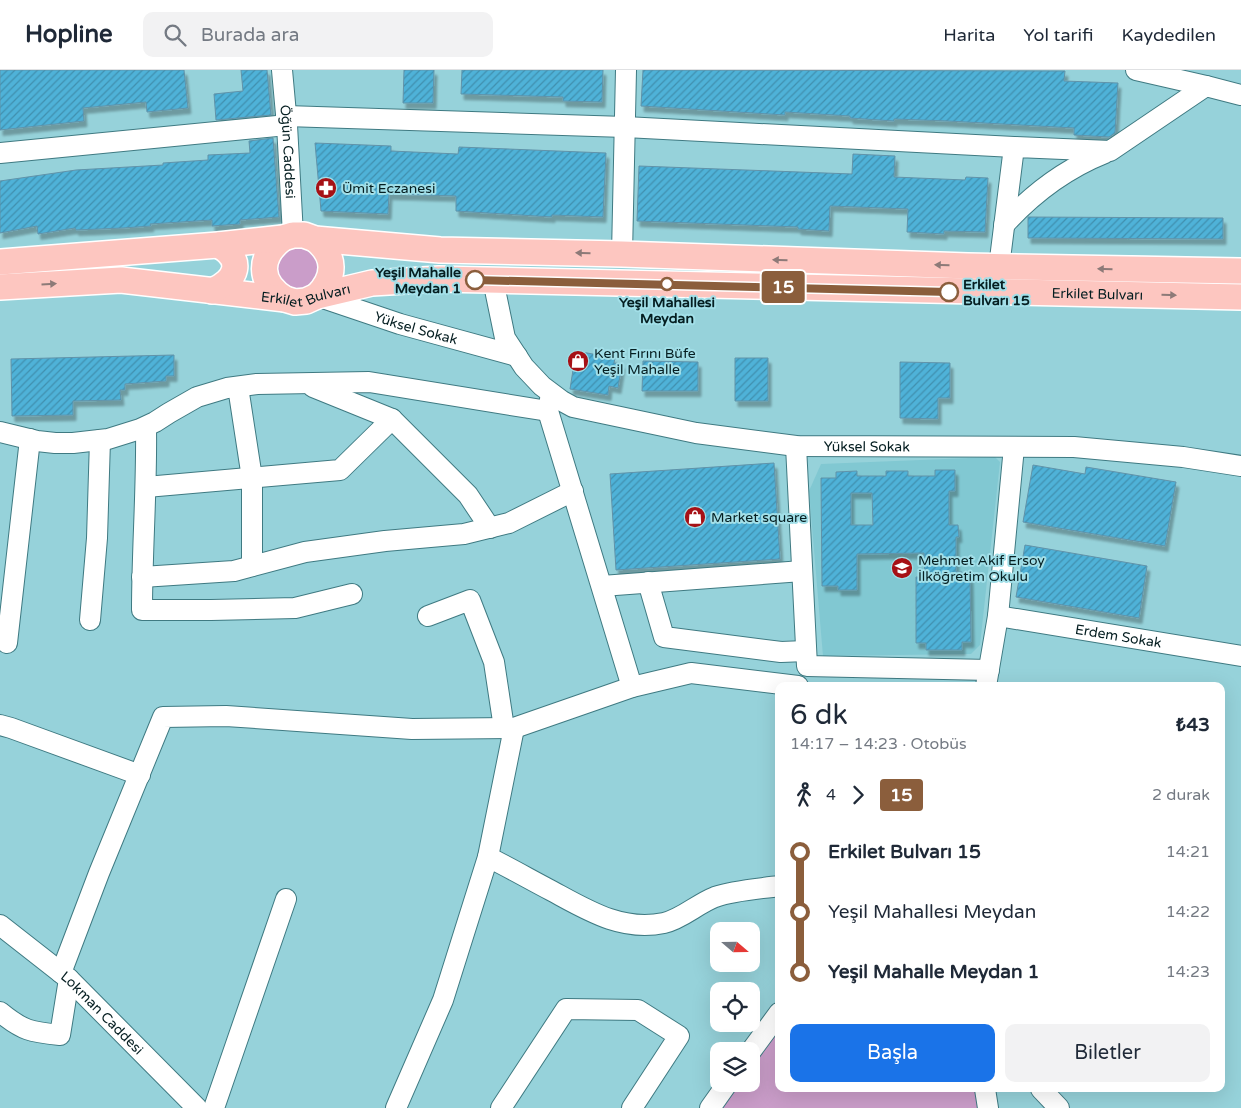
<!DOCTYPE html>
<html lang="tr">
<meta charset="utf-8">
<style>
body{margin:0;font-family:"Varela Round",sans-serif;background:#f2f2f3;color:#1f2937;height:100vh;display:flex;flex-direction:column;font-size:19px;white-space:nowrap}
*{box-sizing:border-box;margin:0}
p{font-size:16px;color:#747a83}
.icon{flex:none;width:28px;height:28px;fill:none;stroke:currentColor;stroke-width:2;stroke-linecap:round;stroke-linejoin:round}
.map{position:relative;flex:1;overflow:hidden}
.details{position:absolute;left:775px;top:612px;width:450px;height:410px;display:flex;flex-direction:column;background:#fff;border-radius:10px;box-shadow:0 5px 20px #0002}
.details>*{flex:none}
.badge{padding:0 10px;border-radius:4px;font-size:18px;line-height:32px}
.needle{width:32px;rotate:110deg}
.tools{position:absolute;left:710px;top:852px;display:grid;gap:10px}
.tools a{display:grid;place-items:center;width:50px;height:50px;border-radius:10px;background:#fff;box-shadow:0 5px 20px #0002;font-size:25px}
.map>.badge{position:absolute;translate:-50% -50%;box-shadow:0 0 0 2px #fff}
.legs{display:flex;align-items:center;gap:8px;height:55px;padding:0 15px;font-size:16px}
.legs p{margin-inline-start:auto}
.headline{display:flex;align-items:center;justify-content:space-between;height:85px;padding:0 15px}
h1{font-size:28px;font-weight:600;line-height:38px}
.cta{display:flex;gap:10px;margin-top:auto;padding:10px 15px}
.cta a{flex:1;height:58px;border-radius:10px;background:#1a73e8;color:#fff;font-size:20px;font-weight:600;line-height:58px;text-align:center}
.cta a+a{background:#f2f2f3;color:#1f2937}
ul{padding:0 15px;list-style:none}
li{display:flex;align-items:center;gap:18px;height:60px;font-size:19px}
li i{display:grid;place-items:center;width:8px;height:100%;margin:0 6px;background:currentColor}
li i::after{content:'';width:12px;height:12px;margin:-6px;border:4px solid;border-radius:50%;background:#fff}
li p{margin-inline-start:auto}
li:first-child i{background:linear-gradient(#0000 50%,currentColor 0)}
li:last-child i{background:linear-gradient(currentColor 50%,#0000 0)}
header{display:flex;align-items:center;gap:30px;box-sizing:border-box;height:70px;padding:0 25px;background:#fff;border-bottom:1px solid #e0e1e3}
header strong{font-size:24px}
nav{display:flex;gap:28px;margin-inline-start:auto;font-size:18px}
.search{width:350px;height:45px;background:#f2f2f3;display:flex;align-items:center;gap:12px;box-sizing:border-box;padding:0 18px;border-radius:10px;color:#747a83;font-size:19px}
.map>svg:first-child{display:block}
.built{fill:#81c8d2}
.green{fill:#ca9dc9}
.building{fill:url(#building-hatch);stroke:#6193a9;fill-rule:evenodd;filter:url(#shadow)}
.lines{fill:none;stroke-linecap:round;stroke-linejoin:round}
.minor-casing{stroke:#3f7a82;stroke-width:22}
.major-casing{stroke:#fff;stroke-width:28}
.minor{stroke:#fff;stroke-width:20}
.major{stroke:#fdc6c0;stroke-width:25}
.oneway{fill:#8d7a78}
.line-1-casing{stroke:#fff;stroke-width:11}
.line-1{stroke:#8b5e3c;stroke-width:8}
.stop-1-dot{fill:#fff;stroke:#8b5e3c;stroke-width:2.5}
.labels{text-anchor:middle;stroke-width:4;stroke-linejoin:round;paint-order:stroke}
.street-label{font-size:14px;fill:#051e21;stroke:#a2dfe8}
.poi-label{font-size:14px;fill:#051e21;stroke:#a2dfe8;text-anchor:start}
.stop-label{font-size:14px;font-weight:bold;fill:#051e21;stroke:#a2dfe8;text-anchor:end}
</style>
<header>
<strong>Hopline</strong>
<div class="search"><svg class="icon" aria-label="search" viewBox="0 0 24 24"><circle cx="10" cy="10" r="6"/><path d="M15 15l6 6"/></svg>Burada ara</div>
<nav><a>Harita</a><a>Yol tarifi</a><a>Kaydedilen</a></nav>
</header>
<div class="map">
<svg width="1241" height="1038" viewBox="0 0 1241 1038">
<defs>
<pattern id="building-hatch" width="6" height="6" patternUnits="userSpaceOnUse" patternTransform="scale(1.25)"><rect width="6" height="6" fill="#4fb2d8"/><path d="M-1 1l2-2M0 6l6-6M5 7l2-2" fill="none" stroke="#4090af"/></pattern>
<filter id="shadow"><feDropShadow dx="3" dy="5.5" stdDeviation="1" flood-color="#0004"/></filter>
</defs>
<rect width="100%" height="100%" fill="#96d2da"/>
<!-- built -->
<path class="built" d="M995,387L1000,392L980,575L971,584L823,586L809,421L821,394Z"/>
<!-- green -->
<path class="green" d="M301,173L320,187L319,211L298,223L276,212L274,186Z
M779,951V1019H979L983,1038H718L735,1014H751V990Z"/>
<!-- building -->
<path class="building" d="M0,0H184L188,38L147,42L146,32L83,38L84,51L0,60Z
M241,0H267L271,45L216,50L214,24L243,21Z
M404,0H434L433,33H403Z
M462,0H603L602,32L563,31V27L461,24Z
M643,0L1065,1L1064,11L1118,13L1115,63L1109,67L1074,65V58L948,51L894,49V51L850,48V46L785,42V45L641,36Z
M273,68L279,147L240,150V154L212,156V150L150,154L151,156L123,158L76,160L75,158L38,164L37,156L0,163V111L76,100L163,95V93L208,90V85L250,83L249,71Z
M315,73L391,76V81L458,84L459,77L606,83L603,147L552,145V147L456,141V126L389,124L388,144L321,141Z
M853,84L895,86L894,107L965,110L966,107L988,108L985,162L944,161V164L907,162L908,139L830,136L829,161L798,159V157L637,151L639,96L852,104Z
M1028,147L1223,148V169L1028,168Z
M576,281L615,288L614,293L622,294L618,318L609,316L608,325L570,319Z
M174,285V306H166V311L125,314V320H120L121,330L73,331V345L12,346L11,289Z
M735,288H768V331H735Z
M643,291L698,292V321H642Z
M900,292L950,293V328H938V349L900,348Z
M774,393L780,489L616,500L610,404Z
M1033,395L1085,404L1086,397L1176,412L1165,476L1023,452Z
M935,400H955V421H949V455H958L959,467H956V502H962L961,507H970L971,572H962V580H926V573H916V507H925L924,483L857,484V520H838V516H822L821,408H836V402L857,401V406H886V401H908V406H935ZM851,423H872L873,455H851Z
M1025,475L1147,496L1139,548L1016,527Z"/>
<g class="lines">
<!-- minor casing -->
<g class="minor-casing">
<g id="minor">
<path id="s1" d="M282,0L287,55L293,165"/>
<path d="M1136,0L1206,16"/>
<path d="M286,46L625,57L1014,77"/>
<path d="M0,83L287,55"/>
<path d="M1004,155C1033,123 1065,99 1105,83"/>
<path d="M622,184L626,0"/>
<path d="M999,197L1014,77L1110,81L1206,16L1241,25"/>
<path id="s2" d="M493,210L505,268L524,297L542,316L562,331L573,337L696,363L796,376L1074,377L1183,387L1241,396"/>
<path id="s3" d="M317,226L400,254L517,286"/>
<path d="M238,317L252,408V496"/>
<path d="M313,317L392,349L468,425L490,458"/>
<path d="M548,341L632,617"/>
<path d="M146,357C147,418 142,479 142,540H211L295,538L352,524"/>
<path d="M0,362L37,371L55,373H73L108,369L140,359L155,352L169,343L197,327L227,318L257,314L369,312L548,341L551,324"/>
<path d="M796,376L807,596L989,600"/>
<path d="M146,417L340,400L392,349"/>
<path d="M142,507L234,501L305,482L385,471L464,464L509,453L573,421"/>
<path d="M648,512L664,567L781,582L806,581"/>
<path d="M602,516L802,501"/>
<path d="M428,546L470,530L494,592L504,658"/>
<path id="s4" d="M998,546L1241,586"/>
<path d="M90,550L97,468L100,370"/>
<path d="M7,573L30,369"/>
<path d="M986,616L998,546L1014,377"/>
<path d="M0,655L11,658L140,705"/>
<path d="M488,787C510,798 531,810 552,821C587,840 622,862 664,853C682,849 697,834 715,827C735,820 758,819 779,816"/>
<path id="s5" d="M0,855L69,909L197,1038"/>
<path d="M61,903L99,803L163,647L226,646L412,659L514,658L632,617L691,603L798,616"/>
<path d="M0,942C23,961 31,962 60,965L69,909"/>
<path d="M751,981L779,943"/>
<path d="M985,1019L988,1038"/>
<path d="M1041,1019L1059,1038"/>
<path d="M214,1038L286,829"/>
<path d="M396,1038L443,930L488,787L514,658"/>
<path d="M501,1038L566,939L638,940L679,966L632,1038"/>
<path d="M710,1038L727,1014"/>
</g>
</g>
<!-- major casing -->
<g class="major-casing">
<g id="major">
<path d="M283,168C258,187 258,212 285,229"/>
<path d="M315,169C336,186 336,207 317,226"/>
<path d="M0,192L218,175L283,168L293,165H304L315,169L440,180L622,184L968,196L1241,201"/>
<path id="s6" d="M0,217L121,210L285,229L295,232L306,231L317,226L372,213L439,209L1241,227"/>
<path d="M212,221C237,211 245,189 218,175"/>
</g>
</g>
<!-- minor -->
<use href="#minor" class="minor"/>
<!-- major -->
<use href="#major" class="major"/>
</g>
<!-- one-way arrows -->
<defs><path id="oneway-solid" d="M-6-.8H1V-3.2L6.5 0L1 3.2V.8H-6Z" transform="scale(1.25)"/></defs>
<g class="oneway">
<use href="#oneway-solid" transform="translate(583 183) rotate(-179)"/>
<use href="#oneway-solid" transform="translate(780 190) rotate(-178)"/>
<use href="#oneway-solid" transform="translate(942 195) rotate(-178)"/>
<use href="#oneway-solid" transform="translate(1105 199) rotate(-179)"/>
<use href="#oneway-solid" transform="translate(49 214) rotate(-4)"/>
<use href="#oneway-solid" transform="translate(1169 225) rotate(2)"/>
</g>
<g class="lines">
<!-- line-1 casing -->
<g class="line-1-casing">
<path id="line-1" d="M475,210L949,222"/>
</g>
<!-- line-1 -->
<use href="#line-1" class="line-1"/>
</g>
<!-- icons -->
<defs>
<g id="pharmacy-disc" transform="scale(1.125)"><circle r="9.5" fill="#a61116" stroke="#a2dfe8"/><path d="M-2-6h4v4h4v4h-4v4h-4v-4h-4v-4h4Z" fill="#fff"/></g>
<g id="shop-disc" transform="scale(1.125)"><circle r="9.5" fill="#a61116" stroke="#a2dfe8"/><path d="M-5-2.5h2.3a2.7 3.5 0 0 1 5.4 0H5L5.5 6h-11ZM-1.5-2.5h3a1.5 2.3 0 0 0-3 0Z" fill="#fff"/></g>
<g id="school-disc" transform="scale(1.125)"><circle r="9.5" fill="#a61116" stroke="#a2dfe8"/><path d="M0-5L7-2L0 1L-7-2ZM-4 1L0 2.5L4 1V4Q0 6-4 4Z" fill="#fff"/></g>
</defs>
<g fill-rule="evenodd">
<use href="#pharmacy-disc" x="326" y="118"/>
<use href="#shop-disc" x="578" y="291"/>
<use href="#shop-disc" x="695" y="447"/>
<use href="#school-disc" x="902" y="498"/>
</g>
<!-- markers -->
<g class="stop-1-dot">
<circle cx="475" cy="210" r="9"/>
<circle cx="667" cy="214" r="6"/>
<circle cx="949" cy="222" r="9"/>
</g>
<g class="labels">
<!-- street labels -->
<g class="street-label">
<text dy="5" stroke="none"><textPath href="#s1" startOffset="82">Öğün Caddesi</textPath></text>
<text dy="5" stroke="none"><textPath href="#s6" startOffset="308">Erkilet Bulvarı</textPath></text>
<text dy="5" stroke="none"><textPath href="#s6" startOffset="1102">Erkilet Bulvarı</textPath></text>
<text dy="5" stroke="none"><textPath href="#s3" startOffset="104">Yüksel Sokak</textPath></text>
<text dy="5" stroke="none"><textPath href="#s2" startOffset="455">Yüksel Sokak</textPath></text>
<text dy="5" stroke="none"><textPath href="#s4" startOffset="122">Erdem Sokak</textPath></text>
<text dy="5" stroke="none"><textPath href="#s5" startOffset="135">Lokman Caddesi</textPath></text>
</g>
<!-- poi labels -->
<g class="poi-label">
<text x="342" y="123">Ümit Eczanesi</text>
<text x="594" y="288">Kent Fırını Büfe<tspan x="594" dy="16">Yeşil Mahalle</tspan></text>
<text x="711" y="452">Market square</text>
<text x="918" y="495">Mehmet Akif Ersoy<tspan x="918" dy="16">İlköğretim Okulu</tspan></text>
</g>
<!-- stop labels -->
<g class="stop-label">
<text x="461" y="207">Yeşil Mahalle<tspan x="461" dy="16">Meydan 1</tspan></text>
<text x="963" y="219" text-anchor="start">Erkilet<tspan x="963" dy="16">Bulvarı 15</tspan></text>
<text x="667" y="237" text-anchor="middle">Yeşil Mahallesi<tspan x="667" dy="16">Meydan</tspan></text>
</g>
</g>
</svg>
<div class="tools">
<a><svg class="needle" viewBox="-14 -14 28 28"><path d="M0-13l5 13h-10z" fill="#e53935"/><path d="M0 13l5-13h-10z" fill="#747a83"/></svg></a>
<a><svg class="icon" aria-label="locate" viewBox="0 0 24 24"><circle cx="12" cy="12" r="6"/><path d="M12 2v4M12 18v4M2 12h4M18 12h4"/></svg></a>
<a><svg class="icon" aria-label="layers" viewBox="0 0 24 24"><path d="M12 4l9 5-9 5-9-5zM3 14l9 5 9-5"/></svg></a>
</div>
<b class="badge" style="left:783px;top:217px;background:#8b5e3c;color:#fff">15</b>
<section class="details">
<div class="headline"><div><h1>6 dk</h1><p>14:17 – 14:23 · Otobüs</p></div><b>₺43</b></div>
<div class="legs"><svg class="icon" aria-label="walk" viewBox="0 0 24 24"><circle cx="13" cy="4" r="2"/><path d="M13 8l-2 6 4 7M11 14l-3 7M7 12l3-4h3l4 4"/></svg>4<svg class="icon" aria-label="forward" viewBox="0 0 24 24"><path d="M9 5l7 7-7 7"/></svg><b class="badge" style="background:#8b5e3c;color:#fff">15</b><p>2 durak</p></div>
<ul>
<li><i style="color:#8b5e3c"></i><b>Erkilet Bulvarı 15</b><p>14:21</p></li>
<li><i style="color:#8b5e3c"></i><span>Yeşil Mahallesi Meydan</span><p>14:22</p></li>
<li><i style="color:#8b5e3c"></i><b>Yeşil Mahalle Meydan 1</b><p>14:23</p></li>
</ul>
<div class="cta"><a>Başla</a><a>Biletler</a></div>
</section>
</div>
